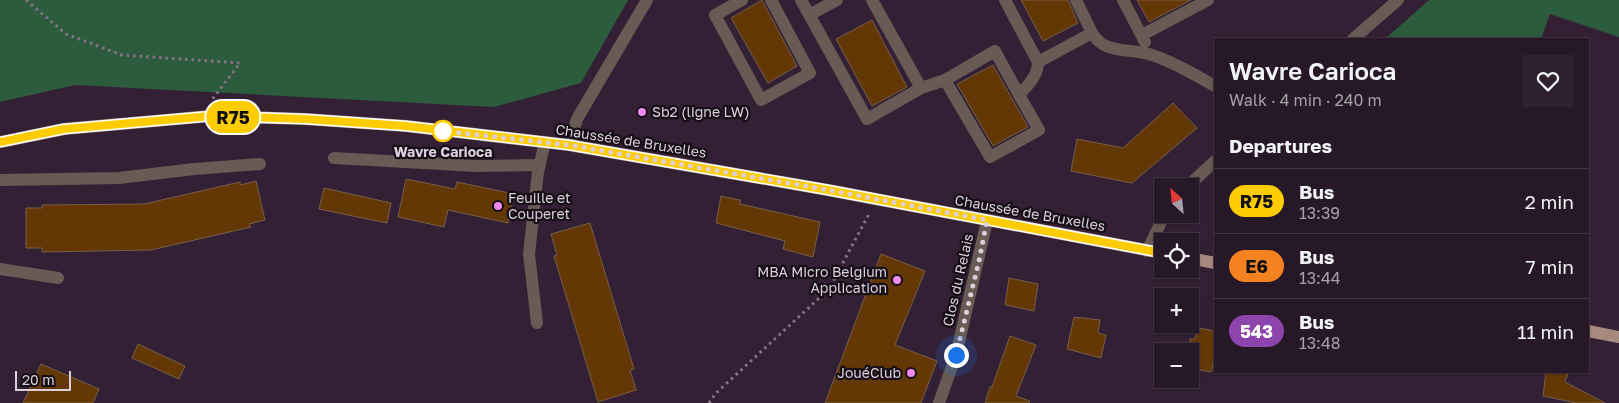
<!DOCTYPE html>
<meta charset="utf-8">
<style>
body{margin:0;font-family:"Golos Text",sans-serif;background:#2f212f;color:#f1f3f6;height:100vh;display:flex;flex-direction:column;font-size:19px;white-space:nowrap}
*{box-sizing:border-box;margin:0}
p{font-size:16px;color:#a4a0a7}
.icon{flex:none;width:28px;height:28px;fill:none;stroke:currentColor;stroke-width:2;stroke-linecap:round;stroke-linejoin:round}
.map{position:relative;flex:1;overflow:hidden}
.sheet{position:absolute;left:1214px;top:38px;width:375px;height:335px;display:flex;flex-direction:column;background:#271827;border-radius:0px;box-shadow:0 1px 4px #0004,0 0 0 1px #433744}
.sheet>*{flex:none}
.badge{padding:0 10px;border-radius:16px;font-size:18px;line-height:32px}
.needle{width:32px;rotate:333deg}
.controls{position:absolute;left:1154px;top:178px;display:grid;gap:10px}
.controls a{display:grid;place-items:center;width:45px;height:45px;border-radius:0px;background:#271827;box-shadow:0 1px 4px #0004,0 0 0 1px #433744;font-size:25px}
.scale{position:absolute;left:15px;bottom:12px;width:56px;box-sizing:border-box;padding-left:5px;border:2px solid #ddd0dd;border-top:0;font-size:14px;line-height:18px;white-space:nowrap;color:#ddd0dd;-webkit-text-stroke:4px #160e16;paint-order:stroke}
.you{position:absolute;width:25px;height:25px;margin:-12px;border:4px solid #fff;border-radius:50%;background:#1a73e8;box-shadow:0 0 0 8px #1a73e833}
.map>.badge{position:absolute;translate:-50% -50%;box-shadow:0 0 0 2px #fff}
h2{padding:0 15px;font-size:19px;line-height:45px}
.round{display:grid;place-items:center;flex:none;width:52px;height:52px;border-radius:0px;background:#2f212f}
.overview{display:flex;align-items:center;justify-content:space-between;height:85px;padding:0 15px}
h1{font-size:24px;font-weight:600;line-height:38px}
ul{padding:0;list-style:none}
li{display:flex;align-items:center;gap:15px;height:65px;padding:0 15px;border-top:1px solid #433744}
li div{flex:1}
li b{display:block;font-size:19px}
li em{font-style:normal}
li .badge{min-width:55px;font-weight:700;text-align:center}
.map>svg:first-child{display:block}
.green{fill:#2d5b3e}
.building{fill:#633805;stroke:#765e49}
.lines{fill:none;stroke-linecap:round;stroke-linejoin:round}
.path{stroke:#857485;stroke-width:3;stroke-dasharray:2.5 4;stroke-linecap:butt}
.minor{stroke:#685a54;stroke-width:12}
.major{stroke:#a68a7f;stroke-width:12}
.line-casing{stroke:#fff;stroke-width:11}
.line{stroke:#fc0;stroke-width:8}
.walk{stroke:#ddd0dd;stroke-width:5;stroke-dasharray:0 9}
.poi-dot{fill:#f38af2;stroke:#160e16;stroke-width:2}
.stop-dot{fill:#fff;stroke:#fc0;stroke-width:2.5}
.labels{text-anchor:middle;stroke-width:4.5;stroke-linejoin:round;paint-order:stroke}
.poi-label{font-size:14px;fill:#ddd0dd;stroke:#160e16;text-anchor:start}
.street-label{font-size:14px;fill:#ddd0dd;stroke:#160e16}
.stop-label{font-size:14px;font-weight:bold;fill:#ddd0dd;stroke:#160e16}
</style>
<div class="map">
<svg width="1619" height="403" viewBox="0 0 1619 403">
<rect width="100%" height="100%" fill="#342034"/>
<!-- green -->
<path class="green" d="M0,0H628L581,83L494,107L75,85L0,102Z
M1429,0H1619V37L1550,14L1541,39H1385Z"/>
<!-- building -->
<path class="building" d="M762,0L797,66L768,83L731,18Z
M1021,0H1068L1078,23L1043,41Z
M1137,0H1191L1149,22Z
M872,20L907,87L872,106L836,39Z
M993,65L1028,127L993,146L957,84Z
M1173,103L1197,128L1132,183L1071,171L1077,139L1123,148Z
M406,179L455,189L457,182L514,194L508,223L448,210L444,227L398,217Z
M256,181L265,220L249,224L251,227L151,250L42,252V248H26V208H42V205L144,204L240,182V185Z
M324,188L391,203L387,223L319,209Z
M721,196L740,200V204L820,222L813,257L783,249L785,241L716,223Z
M590,223L634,369L630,370L636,390L598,402L554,256L557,255L551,234Z
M881,254L925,271L895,345L937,361L921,403H825Z
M1009,278L1038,284L1034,311L1005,305Z
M1074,317L1100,320L1098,333L1106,335L1101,358L1067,349Z
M1198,328L1215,331V356L1211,372L1190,368V339H1195Z
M1010,336L1036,345L1016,396L1030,401L1029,403H985L990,387H992Z
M138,344L185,366L179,379L132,358Z
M41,364L99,389L93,403H23Z
M1546,371H1558L1568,374L1565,382L1605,403H1576L1543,396Z"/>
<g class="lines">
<!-- path -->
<path class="path" d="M26,0L66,34L122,55L240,63L211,101
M709,403L715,394L829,289L870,212"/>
<!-- minor -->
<path class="minor" d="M742,0L715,15L761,100L810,73L771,0
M801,0L867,119L921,88L945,80L995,51L1019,95
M872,0L921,88
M1005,0L1038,62
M1076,0L1092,33
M1123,0L1145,42
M809,15L837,0
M1142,35L1208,0
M1353,39L1398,0
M945,80L990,157L1039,130L1019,95C1028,85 1038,76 1038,62L1092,33C1096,39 1099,43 1106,46C1120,52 1137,50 1152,55C1174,62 1195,75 1215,86
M569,145L577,119L647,0
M334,158L476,166L540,165
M0,180L119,178L194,169L260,164
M1188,186L1215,161
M1147,251L1165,214
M0,269L58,278
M537,323L529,254L538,172L545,142
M939,403L956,355L987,221"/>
<!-- major -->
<path class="major" d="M0,142L64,129L211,116L305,119L406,126L569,145L828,190L1162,253
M1190,258L1215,263
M1588,331L1619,337"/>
</g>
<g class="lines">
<!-- line casing -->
<g class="line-casing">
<path id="line" d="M0,142L64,129L211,116L305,119L406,126L569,145L828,190L1162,253"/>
</g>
<!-- line -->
<use href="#line" class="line"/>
<!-- walk -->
<path class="walk" d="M443,131H442L569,145L828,190L987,220L979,261L956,355"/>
</g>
<!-- markers -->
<g class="poi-dot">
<circle cx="642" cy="112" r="5"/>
<circle cx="498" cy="206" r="5"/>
<circle cx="897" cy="280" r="5"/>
<circle cx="911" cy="373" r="5"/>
</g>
<circle class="stop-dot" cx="443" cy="131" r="10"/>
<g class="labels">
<!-- poi labels -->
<g class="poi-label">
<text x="652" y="117">Sb2 (ligne LW)</text>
<text x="508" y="203">Feuille et<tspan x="508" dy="16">Couperet</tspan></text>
<text x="887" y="277" text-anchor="end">MBA Micro Belgium<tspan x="887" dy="16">Application</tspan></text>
<text x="901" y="378" text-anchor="end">JouéClub</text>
</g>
<!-- street labels -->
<g class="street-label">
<text transform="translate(631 141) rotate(9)" y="5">Chaussée de Bruxelles</text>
<text transform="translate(1030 213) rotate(10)" y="5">Chaussée de Bruxelles</text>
<text transform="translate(958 280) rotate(-77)" y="5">Clos du Relais</text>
</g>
<!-- stop labels -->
<g class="stop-label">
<text x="443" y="157">Wavre Carioca</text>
</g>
</g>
</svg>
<div class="controls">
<a><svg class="needle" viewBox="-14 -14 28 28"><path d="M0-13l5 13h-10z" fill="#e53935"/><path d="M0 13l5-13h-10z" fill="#a4a0a7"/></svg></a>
<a><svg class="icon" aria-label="locate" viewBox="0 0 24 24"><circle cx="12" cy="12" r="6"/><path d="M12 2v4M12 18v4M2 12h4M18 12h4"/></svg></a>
<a>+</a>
<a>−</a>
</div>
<div class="scale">20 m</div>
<div class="you" style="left:956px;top:355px"></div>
<b class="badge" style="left:233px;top:117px;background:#fc0;color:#111">R75</b>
<section class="sheet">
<div class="overview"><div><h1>Wavre Carioca</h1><p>Walk · 4 min · 240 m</p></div><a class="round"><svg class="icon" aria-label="heart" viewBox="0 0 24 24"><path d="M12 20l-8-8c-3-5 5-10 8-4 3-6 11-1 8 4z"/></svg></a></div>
<h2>Departures</h2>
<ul>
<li><span class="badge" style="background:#fc0;color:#111">R75</span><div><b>Bus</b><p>13:39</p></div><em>2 min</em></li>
<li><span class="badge" style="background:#f58220;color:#111">E6</span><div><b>Bus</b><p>13:44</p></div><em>7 min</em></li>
<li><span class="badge" style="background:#8e44ad;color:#fff">543</span><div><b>Bus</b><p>13:48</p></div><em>11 min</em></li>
</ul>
</section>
</div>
